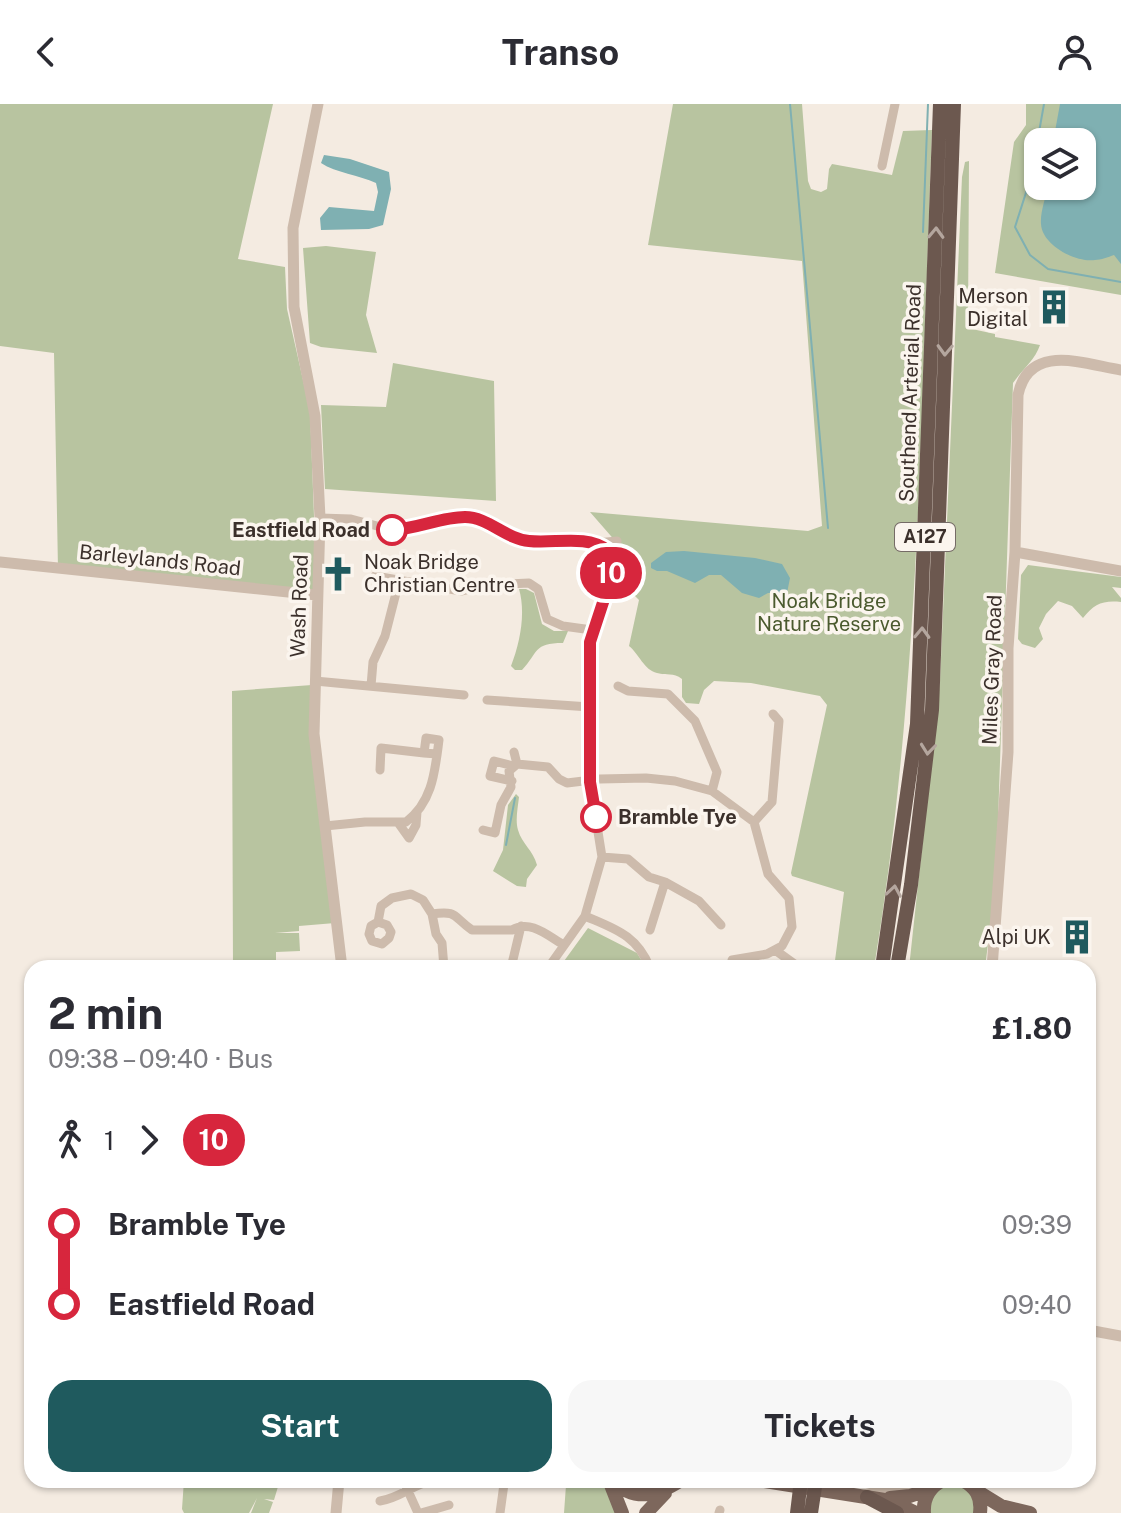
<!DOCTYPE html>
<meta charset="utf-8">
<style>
body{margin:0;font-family:"Public Sans",sans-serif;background:#f7f7f7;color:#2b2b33;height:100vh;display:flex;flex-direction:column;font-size:30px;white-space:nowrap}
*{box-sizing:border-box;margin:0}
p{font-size:26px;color:#7c7c81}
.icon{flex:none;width:44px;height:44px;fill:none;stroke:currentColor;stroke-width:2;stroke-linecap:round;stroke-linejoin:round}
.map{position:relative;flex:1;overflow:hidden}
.panel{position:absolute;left:24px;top:856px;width:1072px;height:528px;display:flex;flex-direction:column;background:#fff;border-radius:24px;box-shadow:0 2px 6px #0004}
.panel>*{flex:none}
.badge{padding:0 16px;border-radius:26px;font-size:28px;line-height:52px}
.controls{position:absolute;left:1024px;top:24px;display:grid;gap:16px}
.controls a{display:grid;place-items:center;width:72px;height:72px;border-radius:16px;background:#fff;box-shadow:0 2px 6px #0004;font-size:40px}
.map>.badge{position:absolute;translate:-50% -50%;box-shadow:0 0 0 4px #fff}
.legs{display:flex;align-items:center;gap:12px;height:88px;padding:0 24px;font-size:26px}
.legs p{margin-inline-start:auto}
.head{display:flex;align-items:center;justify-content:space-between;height:136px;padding:0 24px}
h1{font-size:44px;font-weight:700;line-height:60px}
.action{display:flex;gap:16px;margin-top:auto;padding:16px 24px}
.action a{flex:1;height:92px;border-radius:24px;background:#1f5a5e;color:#fff;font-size:32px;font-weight:700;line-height:92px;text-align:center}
.action a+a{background:#f7f7f7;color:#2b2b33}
ul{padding:0 24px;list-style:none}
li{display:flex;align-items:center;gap:28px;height:80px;font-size:30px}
li i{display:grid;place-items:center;width:12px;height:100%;margin:0 10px;background:currentColor}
li i::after{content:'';width:20px;height:20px;margin:-10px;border:6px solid;border-radius:50%;background:#fff}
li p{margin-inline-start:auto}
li:first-child i{background:linear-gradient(#0000 50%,currentColor 0)}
li:last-child i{background:linear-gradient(currentColor 50%,#0000 0)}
header{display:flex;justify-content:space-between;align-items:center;height:104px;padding:0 24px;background:#fff;font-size:36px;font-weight:700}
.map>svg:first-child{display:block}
.green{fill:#b8c4a0;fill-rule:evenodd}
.water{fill:#7fb0b2}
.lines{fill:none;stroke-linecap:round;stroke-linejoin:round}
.stream{stroke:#7fb0b2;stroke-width:2}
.minor{stroke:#cdbbac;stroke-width:9}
.tertiary{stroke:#cdbbac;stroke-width:11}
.primary{stroke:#7d675c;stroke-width:14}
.trunk{stroke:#6c584f;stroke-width:14}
.oneway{stroke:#b4a69e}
.line-1-casing{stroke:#fff;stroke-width:18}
.line-1{stroke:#d7263d;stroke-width:12}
.stop-1-dot{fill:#fff;stroke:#d7263d;stroke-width:4}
.labels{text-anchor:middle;stroke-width:7;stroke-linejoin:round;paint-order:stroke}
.shield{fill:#fbf5ee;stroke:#756b66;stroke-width:2}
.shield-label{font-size:18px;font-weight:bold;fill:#3b302b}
.poi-label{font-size:20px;fill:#3b302b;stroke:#fbf5ee;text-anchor:end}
.street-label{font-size:20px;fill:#3b302b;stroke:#fbf5ee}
.stop-label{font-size:20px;font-weight:bold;fill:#3b302b;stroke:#fbf5ee;text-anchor:end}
.park-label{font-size:20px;fill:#4a5a2e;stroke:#fbf5ee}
</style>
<header><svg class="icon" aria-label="back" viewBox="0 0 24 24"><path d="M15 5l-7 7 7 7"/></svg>Transo<svg class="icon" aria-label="person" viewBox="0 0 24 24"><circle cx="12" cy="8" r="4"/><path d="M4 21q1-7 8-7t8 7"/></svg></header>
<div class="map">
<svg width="1121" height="1409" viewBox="0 0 1121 1409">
<rect width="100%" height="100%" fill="#f4ebe1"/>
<!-- green -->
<path class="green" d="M0,0H273L238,155L285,163L287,205L310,307L317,491L58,465L54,249L0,242Z
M673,0H802L808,77L811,85L821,88L827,85L829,65L832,60L892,71L903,27L932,26C921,306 920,587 874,864H834L844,788L792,772L791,769L827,601L820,592L751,579L714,577L704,586L699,600L686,599L682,593V575C673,568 667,572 657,569C644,566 639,550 629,542L639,496L619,476L624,447L590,408L808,427L822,422L802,157L648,141Z
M1026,0H1121V191L995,169L1014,38L1026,21ZM1038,38H1082V82H1038Z
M969,57L968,218L972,225L995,230V233L1040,241C1035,256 1022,266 1013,279L996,775L985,864H909L940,577L962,73L965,58Z
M326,142L376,148L366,211L377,249L321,243L310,239L303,144Z
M393,259L494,277L496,397L325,385L321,301L386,303Z
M1028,461L1121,473V484L1112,483L1121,494V498C1103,496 1094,500 1083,514L1072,502L1058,497L1046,510L1039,524L1043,535L1035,544L1022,540L1018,535L1021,471Z
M519,485H526L534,489L542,520L554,527H568L563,539C533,539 539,548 522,566H515L511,562C520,539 526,509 519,485Z
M312,581L335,819L299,822V827L275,829H299L300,847L276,848V864H233L232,587Z
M516,690L519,693C518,703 515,716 518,726C522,740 533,746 537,761L527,775L526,783L517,782L493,767L503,746L508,701Z
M588,824L637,849L646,864H559Z
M184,1376H280L274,1396L264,1395L273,1398L269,1409H251L257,1394L249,1409H184L182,1405Z
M505,1376H602L618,1409H564L566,1381Z
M947,1380C967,1379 974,1391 976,1409H930C930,1393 934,1389 947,1380Z"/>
<!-- water -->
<path class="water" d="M1060,0H1121V160L1114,151C1108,153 1101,156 1095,156C1076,159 1042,141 1041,120C1040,108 1046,93 1048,82H1059L1066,89L1073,91L1082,82V38H1053Z
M324,51L350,55L389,68L391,85L383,121L369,125L321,126L320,114L329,103L374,107L378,88L376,79C359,71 336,69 321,59Z
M684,447L755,454L782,460L790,474L787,489H768L759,494L742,489L721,471H709L695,479L667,467H657L651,464V459L666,448Z"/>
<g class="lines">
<!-- stream -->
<path class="stream" d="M790,0L828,424
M1044,0L1031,73L1015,123L1030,151L1048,165L1121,178
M923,128L928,0
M506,741L515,694"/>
<!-- minor -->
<path class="minor" d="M882,62L895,0
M320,414L351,415L392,426L464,413L477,414L500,427L525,437L597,439L607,446L611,474L590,538V678L602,753L585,812L548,864
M597,439L617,437
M375,472L461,487L488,481L529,479L538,485L547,515L563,522L592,526
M315,577L464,591
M371,582L373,558L385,532L397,485
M618,582L628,587L668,590L695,617L717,668L712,687
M487,596L590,603
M514,648L517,660
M380,666L381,644L424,649
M512,677L490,672L494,657L513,662
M754,718L772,698L779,617L773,610
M399,720L409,734L416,721L417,708
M325,722L365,718H406C433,698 435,666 439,636L426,634L424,649L437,650
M483,726L495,729L501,701L511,683L509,667L517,660L548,663L559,675L567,679L600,675L646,674L675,677L712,687L754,718L768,770L789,794L792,823L782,842L767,850L732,856
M602,753L628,755L649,773L665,778L650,826
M665,778L699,797L721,821
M585,812C615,825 637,831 650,864
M378,818L387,821L391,828L389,834L382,840L372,837L369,830L371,822L378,818L381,802L392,794L411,790L423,796L432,810
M775,846L800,864
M444,864L442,839L436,830L432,810C458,806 453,813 472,826H512C531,815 548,832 564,841
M511,864L521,822
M404,1378L418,1409
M380,1397C401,1394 414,1379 435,1376
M421,1409L449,1401
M500,1409L504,1380
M719,1409L720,1406"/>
<!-- tertiary -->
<path class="tertiary" d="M318,0L293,124L294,203L315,312L320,414L314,630L342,864
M1015,448L1121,467
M0,458L317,491
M992,864L1008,648V544L1015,448L1018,291C1029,238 1084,260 1121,266
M1088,1226L1121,1232
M865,1391C883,1385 904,1387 920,1376
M336,1409L339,1376"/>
<!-- primary -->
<path class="primary" d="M609,1376L622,1409
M611,1376C635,1398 656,1392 681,1376
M758,1376L891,1397L916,1409
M962,1376C976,1383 982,1393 980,1409
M975,1386L1001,1402L1030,1409
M890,1394L910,1392L930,1385
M646,1409L665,1389
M924,1409C923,1394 929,1383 943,1376"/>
<!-- trunk -->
<path class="trunk" d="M882,864L917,620L940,0
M897,864L911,781L932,606L954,0
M867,1393L897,1409
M797,1409L801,1376
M811,1409L816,1376"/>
</g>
<!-- one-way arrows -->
<defs><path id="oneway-chevron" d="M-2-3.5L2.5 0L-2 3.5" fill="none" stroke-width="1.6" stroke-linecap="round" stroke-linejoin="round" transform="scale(2)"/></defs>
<g class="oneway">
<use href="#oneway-chevron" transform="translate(936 129) rotate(-88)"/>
<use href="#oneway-chevron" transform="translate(945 246) rotate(92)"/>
<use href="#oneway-chevron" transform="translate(922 529) rotate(-88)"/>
<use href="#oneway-chevron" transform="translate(928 645) rotate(96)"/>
<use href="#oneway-chevron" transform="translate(894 787) rotate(-81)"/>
</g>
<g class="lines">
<!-- line-1 casing -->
<g class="line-1-casing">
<path id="line-1" d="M392,426C417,425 441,413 465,413C488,413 506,435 529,437C554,440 586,430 607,446L611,474L590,538V678L596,713"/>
</g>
<!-- line-1 -->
<use href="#line-1" class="line-1"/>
</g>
<!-- icons -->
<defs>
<g id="building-bare" transform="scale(2.76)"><path d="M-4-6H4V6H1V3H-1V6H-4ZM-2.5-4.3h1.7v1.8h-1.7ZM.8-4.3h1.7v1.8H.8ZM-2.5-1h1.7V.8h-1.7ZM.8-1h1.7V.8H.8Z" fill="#1f5a5e" stroke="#fbf5ee" stroke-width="2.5" paint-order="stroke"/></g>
<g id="church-bare" transform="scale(2.76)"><path d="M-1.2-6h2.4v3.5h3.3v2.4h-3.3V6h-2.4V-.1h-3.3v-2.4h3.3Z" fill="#1f5a5e" stroke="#fbf5ee" stroke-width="2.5" paint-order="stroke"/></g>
</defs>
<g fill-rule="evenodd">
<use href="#building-bare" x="1054" y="203"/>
<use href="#church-bare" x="338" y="470"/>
<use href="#building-bare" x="1077" y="833"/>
</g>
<!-- markers -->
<g class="stop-1-dot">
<circle cx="392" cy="426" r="14"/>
<circle cx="596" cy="713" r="14"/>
</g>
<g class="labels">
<!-- shield labels -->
<rect class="shield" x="895" y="419" width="60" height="28" rx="6"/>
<g class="shield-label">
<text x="925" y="439">A127</text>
</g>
<!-- poi labels -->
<g class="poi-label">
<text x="1028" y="199">Merson<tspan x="1028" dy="23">Digital</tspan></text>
<text x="364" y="465" text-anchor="start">Noak Bridge<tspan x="364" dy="23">Christian Centre</tspan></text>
<text x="1051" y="840">Alpi UK</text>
</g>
<!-- street labels -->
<g class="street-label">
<text transform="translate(910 289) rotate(-88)" y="7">Southend Arterial Road</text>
<text transform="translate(160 456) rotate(6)" y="7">Barleylands Road</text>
<text transform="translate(299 502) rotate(-88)" y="7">Wash Road</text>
<text transform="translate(992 566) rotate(-88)" y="7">Miles Gray Road</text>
</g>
<!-- stop labels -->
<g class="stop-label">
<text x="370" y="433">Eastfield Road</text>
<text x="618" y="720" text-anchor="start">Bramble Tye</text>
</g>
<!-- park labels -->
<g class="park-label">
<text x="829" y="504">Noak Bridge<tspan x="829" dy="23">Nature Reserve</tspan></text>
</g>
</g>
</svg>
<div class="controls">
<a><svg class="icon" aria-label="layers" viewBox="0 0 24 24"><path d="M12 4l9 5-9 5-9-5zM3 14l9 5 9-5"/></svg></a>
</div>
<b class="badge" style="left:611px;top:469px;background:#d7263d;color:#fff">10</b>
<section class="panel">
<div class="head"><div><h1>2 min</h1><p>09:38 – 09:40 · Bus</p></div><b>£1.80</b></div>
<div class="legs"><svg class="icon" aria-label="walk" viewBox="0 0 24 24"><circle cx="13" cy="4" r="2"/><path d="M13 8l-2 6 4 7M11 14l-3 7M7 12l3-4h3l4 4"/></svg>1<svg class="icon" aria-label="forward" viewBox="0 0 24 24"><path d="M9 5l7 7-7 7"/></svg><b class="badge" style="background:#d7263d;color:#fff">10</b></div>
<ul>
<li><i style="color:#d7263d"></i><b>Bramble Tye</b><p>09:39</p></li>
<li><i style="color:#d7263d"></i><b>Eastfield Road</b><p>09:40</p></li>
</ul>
<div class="action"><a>Start</a><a>Tickets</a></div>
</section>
</div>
